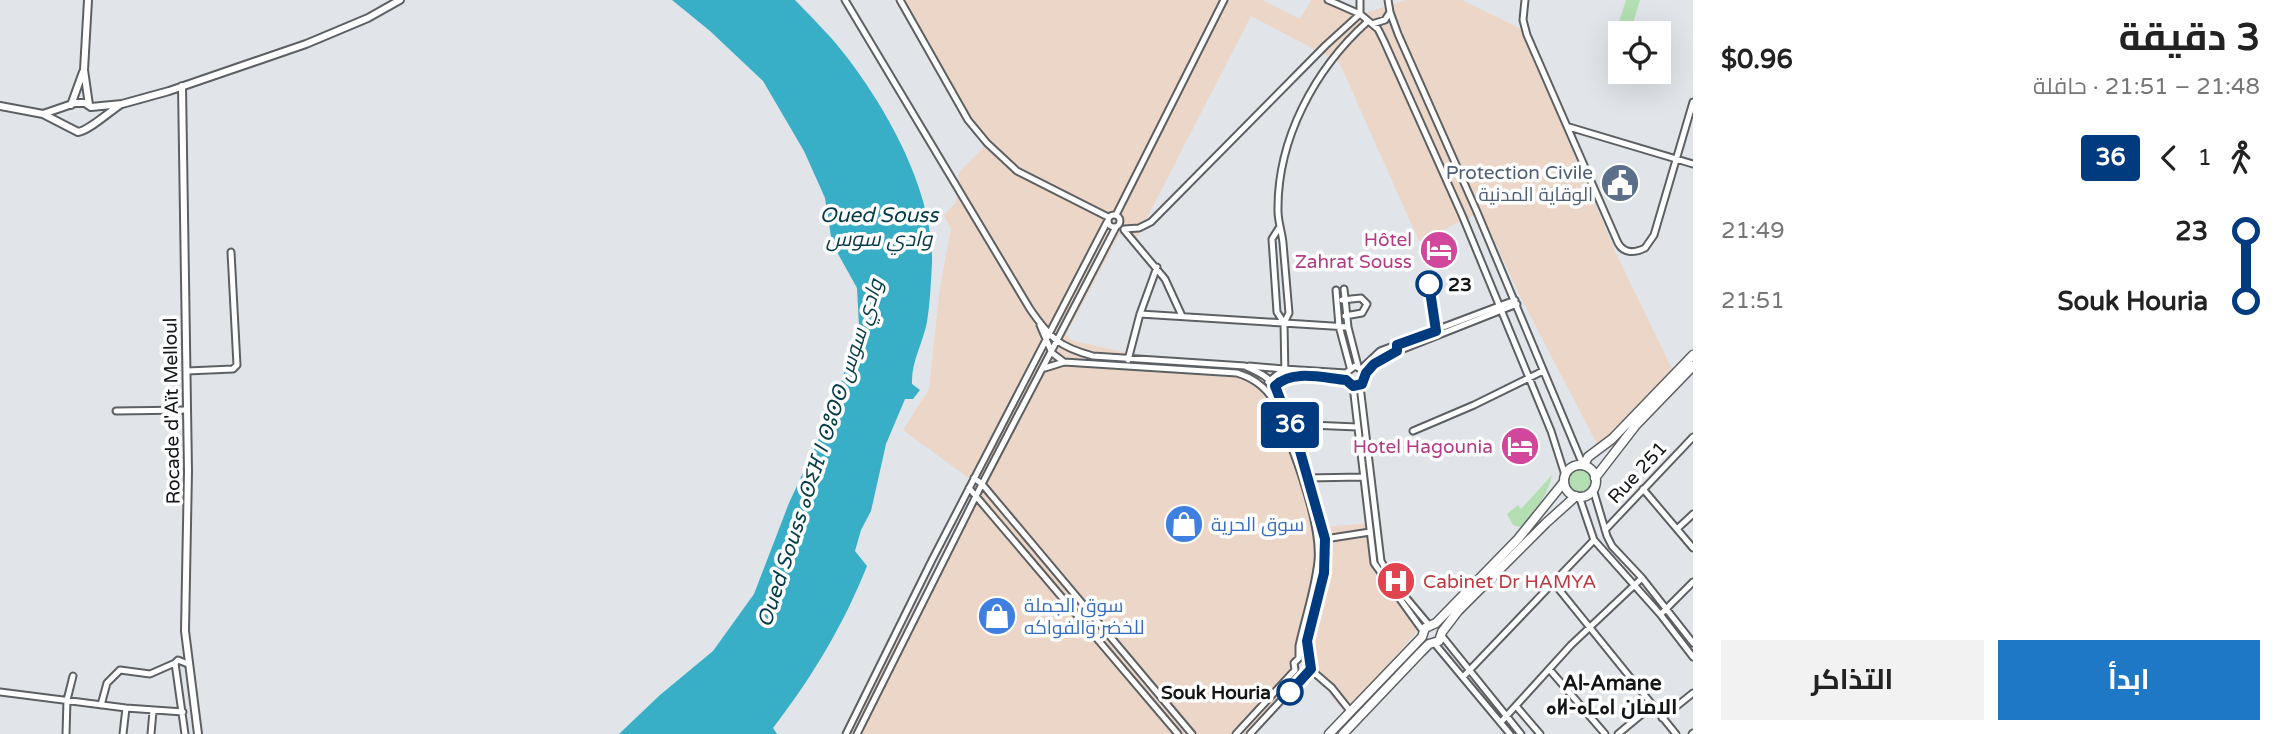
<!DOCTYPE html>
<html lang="ar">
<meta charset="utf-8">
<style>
body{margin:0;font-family:"Varela Round",Cairo,"Noto Sans Tifinagh",sans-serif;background:#f2f2f2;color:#222;direction:rtl;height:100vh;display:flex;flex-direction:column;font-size:26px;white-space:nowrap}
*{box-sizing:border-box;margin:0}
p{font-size:23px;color:#767676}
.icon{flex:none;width:38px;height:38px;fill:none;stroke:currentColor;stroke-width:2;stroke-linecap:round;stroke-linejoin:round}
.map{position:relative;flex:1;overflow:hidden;direction:ltr}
.panel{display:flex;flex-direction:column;background:#fff;width:595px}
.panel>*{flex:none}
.badge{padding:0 14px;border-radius:5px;font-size:24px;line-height:46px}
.buttons{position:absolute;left:1608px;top:21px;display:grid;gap:14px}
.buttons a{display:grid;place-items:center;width:63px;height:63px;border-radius:0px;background:#fff;box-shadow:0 7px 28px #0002;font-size:35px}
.map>.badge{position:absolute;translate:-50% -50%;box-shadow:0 0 0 4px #fff}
.legs{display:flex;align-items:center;gap:10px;height:77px;padding:0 28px;font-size:23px}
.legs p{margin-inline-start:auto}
.summary{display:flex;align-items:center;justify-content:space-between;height:119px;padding:0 28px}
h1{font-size:38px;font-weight:700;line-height:52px}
.button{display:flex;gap:14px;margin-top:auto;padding:14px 28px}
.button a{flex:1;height:80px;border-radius:0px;background:#1f78c5;color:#fff;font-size:28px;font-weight:700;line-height:80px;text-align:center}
.button a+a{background:#f2f2f2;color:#222}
ul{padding:0 28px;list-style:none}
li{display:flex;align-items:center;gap:24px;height:70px;font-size:26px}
li i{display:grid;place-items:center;width:10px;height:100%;margin:0 9px;background:currentColor}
li i::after{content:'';width:18px;height:18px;margin:-9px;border:5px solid;border-radius:50%;background:#fff}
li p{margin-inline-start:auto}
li:first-child i{background:linear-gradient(#0000 50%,currentColor 0)}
li:last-child i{background:linear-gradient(currentColor 50%,#0000 0)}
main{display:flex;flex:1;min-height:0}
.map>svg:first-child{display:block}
.commercial{fill:#ebd6c8}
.green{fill:#b3dfb3}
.water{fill:#39aec7}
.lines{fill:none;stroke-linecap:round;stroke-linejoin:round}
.minor-casing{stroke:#5d6063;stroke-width:9}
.tertiary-casing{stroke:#5d6063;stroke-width:10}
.primary-casing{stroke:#5d6063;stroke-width:11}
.minor{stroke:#fff;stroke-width:5}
.tertiary{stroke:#fff;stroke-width:6}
.primary{stroke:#fff;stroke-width:8}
.line-1-casing{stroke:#fff;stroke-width:16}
.line-1{stroke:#003b80;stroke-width:10}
.stop-1-dot{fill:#fff;stroke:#003b80;stroke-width:3.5}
.labels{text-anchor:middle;stroke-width:7;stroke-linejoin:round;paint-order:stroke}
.service-label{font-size:19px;fill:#4e5e75;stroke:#fff;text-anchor:end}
.hotel-label{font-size:19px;fill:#b23c85;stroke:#fff;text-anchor:end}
.stop-label{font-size:19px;font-weight:bold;fill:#141516;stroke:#fff;text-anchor:start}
.street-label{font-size:19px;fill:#141516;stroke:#fff}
.shop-label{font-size:19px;fill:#366cbe;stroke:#fff;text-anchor:start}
.health-label{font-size:19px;fill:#be3a42;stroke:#fff;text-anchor:start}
.water-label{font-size:21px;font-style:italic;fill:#063c47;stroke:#fff}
.neighbourhood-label{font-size:21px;font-weight:bold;fill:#141516;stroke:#fff}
</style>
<main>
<section class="panel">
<div class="summary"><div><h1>3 دقيقة</h1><p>21:48 – 21:51 · حافلة</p></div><b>$0.96</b></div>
<div class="legs"><svg class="icon" aria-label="walk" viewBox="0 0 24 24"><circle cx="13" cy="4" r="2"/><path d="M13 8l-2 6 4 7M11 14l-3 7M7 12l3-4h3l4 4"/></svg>1<svg class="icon" aria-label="back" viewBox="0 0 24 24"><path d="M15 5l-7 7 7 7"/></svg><b class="badge" style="background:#003b80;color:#fff">36</b></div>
<ul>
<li><i style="color:#003b80"></i><b>23</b><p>21:49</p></li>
<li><i style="color:#003b80"></i><b>Souk Houria</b><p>21:51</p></li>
</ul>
<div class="button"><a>ابدأ</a><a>التذاكر</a></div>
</section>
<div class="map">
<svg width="1693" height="734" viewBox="0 0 1693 734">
<rect width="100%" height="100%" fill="#e1e5e9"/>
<!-- commercial -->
<path class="commercial" d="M903,0H1262L1300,19L1311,0H1324L1355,16L1406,0H1462L1525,31L1560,111L1558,117L1616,253L1672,369L1607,440L1598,446L1521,298L1481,212L1419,241L1339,62L1251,16L1133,245L1120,233L1066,335L1074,341L1155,359L1244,368L1270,381L1323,527L1371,523L1376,565L1418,625L1416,633L1345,713L1302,659L1295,681L1244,734H849L978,485L903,430L929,389L940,287L951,229L944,215L956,202L959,172L984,147Z"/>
<!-- green -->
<path class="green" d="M1626,0H1640L1630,33H1620V43L1613,40Z
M1569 481a11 11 0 1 1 22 0a11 11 0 1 1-22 0Z
M1552,475C1548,495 1534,513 1520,527L1513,525L1507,514L1518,505L1521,509Z"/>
<!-- water -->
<path class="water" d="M672,0H795C811,17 828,33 842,51C886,106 934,192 932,263C931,282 930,303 927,322C923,343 911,362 912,384L920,390L913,399H905L886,444L871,511L861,530L855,551L867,566C844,624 811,679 773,728L777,734H619L660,695L713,651L754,594L789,503L833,408L859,326L857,288L832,243L825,198L804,151L763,81L710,31Z"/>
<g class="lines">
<!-- minor casing -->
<g class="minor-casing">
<path id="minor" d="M845,0L1030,309C1050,338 1059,347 1093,356L1245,366C1255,371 1266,375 1272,383C1289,404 1326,526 1326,553C1325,584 1310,612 1307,643C1306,652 1311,660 1310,669L1250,734
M900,0L968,120L987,143L1017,171L1108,217
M1328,0L1360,14
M1360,0V14L1378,29L1384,41L1462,215L1551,431L1565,475
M1388,0L1390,12L1398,34L1477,212L1583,465
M1525,0L1523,20L1527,35L1618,243C1624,254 1635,253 1645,248L1654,235L1693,102
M1372,24L1385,20L1390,12
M1569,127L1693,164
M1108 221a6 6 0 1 1 12 0a6 6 0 1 1-12 0Z
M1116,215L1224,0
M1279,228L1272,239L1277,312L1284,323
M1124,229L1139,228L1151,222L1326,45L1360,14
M1124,230L1165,279L1182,316
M1344,289L1348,327L1358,366
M1336,290L1339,326L1350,367
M1342,300L1361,298L1367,304L1362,313L1345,316
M1140,314L1157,267
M1040,325L1052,353L1064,362L1237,373C1253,378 1265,386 1273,400C1289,439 1322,520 1318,561C1315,590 1305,618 1299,646V658L1294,663L1295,670L1236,734
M1128,360L1140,314L1348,327
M1249,366L1284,369
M1045,368L1064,362
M1362,368L1380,351L1515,300
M187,371L233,369L237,365L231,252
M1285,378L1284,323L1289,313C1287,289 1285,266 1283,243C1282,232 1278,222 1278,211C1277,139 1315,69 1367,22
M1268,382L1284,369L1346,373L1355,366L1364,371
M1360,386L1381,561L1393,582L1429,625
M1356,387L1365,382C1368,368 1376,363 1388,355L1517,304
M1268,392L1280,381L1290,376L1346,380L1353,386L1374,563L1423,631
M116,411L187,410
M1287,424L1357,427
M1413,431L1474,405L1543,371
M974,478L982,484L1192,734
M1306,478L1363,477
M969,488L1178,734
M1593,489L1607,536L1612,546L1642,578L1693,643
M1643,489L1693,548
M1579,496L1594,540L1660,614L1693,657
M1677,529L1693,514
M1605,530L1693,437
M1325,539L1370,532
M1553,582L1676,734
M1663,612L1693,582
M1442,636L1521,734
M1435,644L1510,734
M1310,669L1332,688L1351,712
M1550,670L1605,734
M1463,677L1594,540
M0,692L126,708L183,712
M101,705L107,683L120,670L150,674L175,663
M1516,706L1540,734
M1662,718L1693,693
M1501,722L1571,645L1642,578
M66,734L67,700L73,676
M123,734L126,708
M151,734L153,711
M185,734L175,663L178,660L188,664
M846,734L932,560L1107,222
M857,734L982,484L1116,227
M1618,734L1653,705
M1692,734L1693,733"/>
</g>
<!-- tertiary casing -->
<g class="tertiary-casing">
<path id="tertiary" d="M88,0L84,70L89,105
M182,86L188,471L185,631L198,734
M71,105L83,72
M0,106L43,114L78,132C88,131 109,112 120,105
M43,114L75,103H85L91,107L122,104L169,91L306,44L368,18L400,0"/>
</g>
<!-- primary casing -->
<g class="primary-casing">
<path id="primary" d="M1584,465L1588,457L1612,439L1693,355
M1564 481a16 16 0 1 1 32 0a16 16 0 1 1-32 0Z
M1595,478L1636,425L1693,366
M1329,734L1422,637L1425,628L1436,623L1518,539L1564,482
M1343,734L1421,652L1429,644L1439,641L1442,632L1458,611L1546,523L1576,496"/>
</g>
<!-- minor -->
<use href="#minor" class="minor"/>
<!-- tertiary -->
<use href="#tertiary" class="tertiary"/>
<!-- primary -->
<use href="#primary" class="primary"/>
</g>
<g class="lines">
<!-- line-1 casing -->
<g class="line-1-casing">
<path id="line-1" d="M1290,692L1311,669L1307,641L1324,573L1325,539L1300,451L1275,386C1292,369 1323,378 1346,380L1353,386L1362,384L1366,373L1374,364L1397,351V345L1436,331L1429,284"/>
</g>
<!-- line-1 -->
<use href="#line-1" class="line-1"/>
</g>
<!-- icons -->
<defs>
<g id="civic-disc" transform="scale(2.0125)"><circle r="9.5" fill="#5c6f8a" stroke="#fff"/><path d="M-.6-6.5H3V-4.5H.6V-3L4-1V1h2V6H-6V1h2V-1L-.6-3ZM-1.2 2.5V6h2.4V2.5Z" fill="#fff"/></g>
<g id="hotel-disc" transform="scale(2.0125)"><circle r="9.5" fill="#d1479c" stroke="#fff"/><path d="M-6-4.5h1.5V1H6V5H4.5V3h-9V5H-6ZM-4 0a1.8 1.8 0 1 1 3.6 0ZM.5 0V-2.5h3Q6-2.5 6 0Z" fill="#fff"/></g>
<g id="shop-disc" transform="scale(2.0125)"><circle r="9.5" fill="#3f7fe0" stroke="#fff"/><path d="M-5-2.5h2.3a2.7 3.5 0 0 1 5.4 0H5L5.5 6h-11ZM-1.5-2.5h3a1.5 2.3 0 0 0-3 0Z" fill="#fff"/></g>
<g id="hospital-disc" transform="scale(2.0125)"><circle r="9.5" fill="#e0444e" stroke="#fff"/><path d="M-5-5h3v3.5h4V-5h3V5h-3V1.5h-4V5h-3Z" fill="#fff"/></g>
</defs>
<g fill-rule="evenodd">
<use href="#civic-disc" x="1620" y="183"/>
<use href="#hotel-disc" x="1439" y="250"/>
<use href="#hotel-disc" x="1520" y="446"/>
<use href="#shop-disc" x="1184" y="524"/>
<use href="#hospital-disc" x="1396" y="581"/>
<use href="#shop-disc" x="997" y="616"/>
</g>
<!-- markers -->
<g class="stop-1-dot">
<circle cx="1429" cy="284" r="12"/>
<circle cx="1290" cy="692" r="12"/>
</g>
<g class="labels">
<!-- service labels -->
<g class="service-label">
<text x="1593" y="179">Protection Civile<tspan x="1593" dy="22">الوقاية المدنية</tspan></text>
</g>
<!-- hotel labels -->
<g class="hotel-label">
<text x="1412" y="246">Hôtel<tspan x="1412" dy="22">Zahrat Souss</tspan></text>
<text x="1493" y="453">Hotel Hagounia</text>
</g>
<!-- stop labels -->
<g class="stop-label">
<text x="1448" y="291">23</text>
<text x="1271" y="699" text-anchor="end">Souk Houria</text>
</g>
<!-- street labels -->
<g class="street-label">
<text transform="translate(171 411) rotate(-91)" y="7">Rocade d'Aït Melloul</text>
<text transform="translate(1637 472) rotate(-47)" y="7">Rue 251</text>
</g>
<!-- shop labels -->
<g class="shop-label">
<text x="1211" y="531">سوق الحرية</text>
<text x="1024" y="612">سوق الجملة<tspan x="1024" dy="22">للخضر والفواكه</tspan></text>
</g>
<!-- health labels -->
<g class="health-label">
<text x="1423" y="588">Cabinet Dr HAMYA</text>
</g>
<!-- water labels -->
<g class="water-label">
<text x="879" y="222">Oued Souss<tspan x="879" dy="24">وادي سوس</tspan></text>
<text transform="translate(820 453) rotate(-72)" y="7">Oued Souss ⴰⵙⵉⴼ ⵏ ⵙⵓⵙⵙ وادي سوس</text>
</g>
<!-- neighbourhood labels -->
<g class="neighbourhood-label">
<text x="1612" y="690">Al-Amane<tspan x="1612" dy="24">ⴰⵍ-ⴰⵎⴰⵏ الامان</tspan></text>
</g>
</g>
</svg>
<div class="buttons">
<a><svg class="icon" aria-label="locate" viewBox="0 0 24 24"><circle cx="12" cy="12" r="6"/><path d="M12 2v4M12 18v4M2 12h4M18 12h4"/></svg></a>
</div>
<b class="badge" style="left:1290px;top:425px;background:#003b80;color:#fff">36</b>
</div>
</main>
